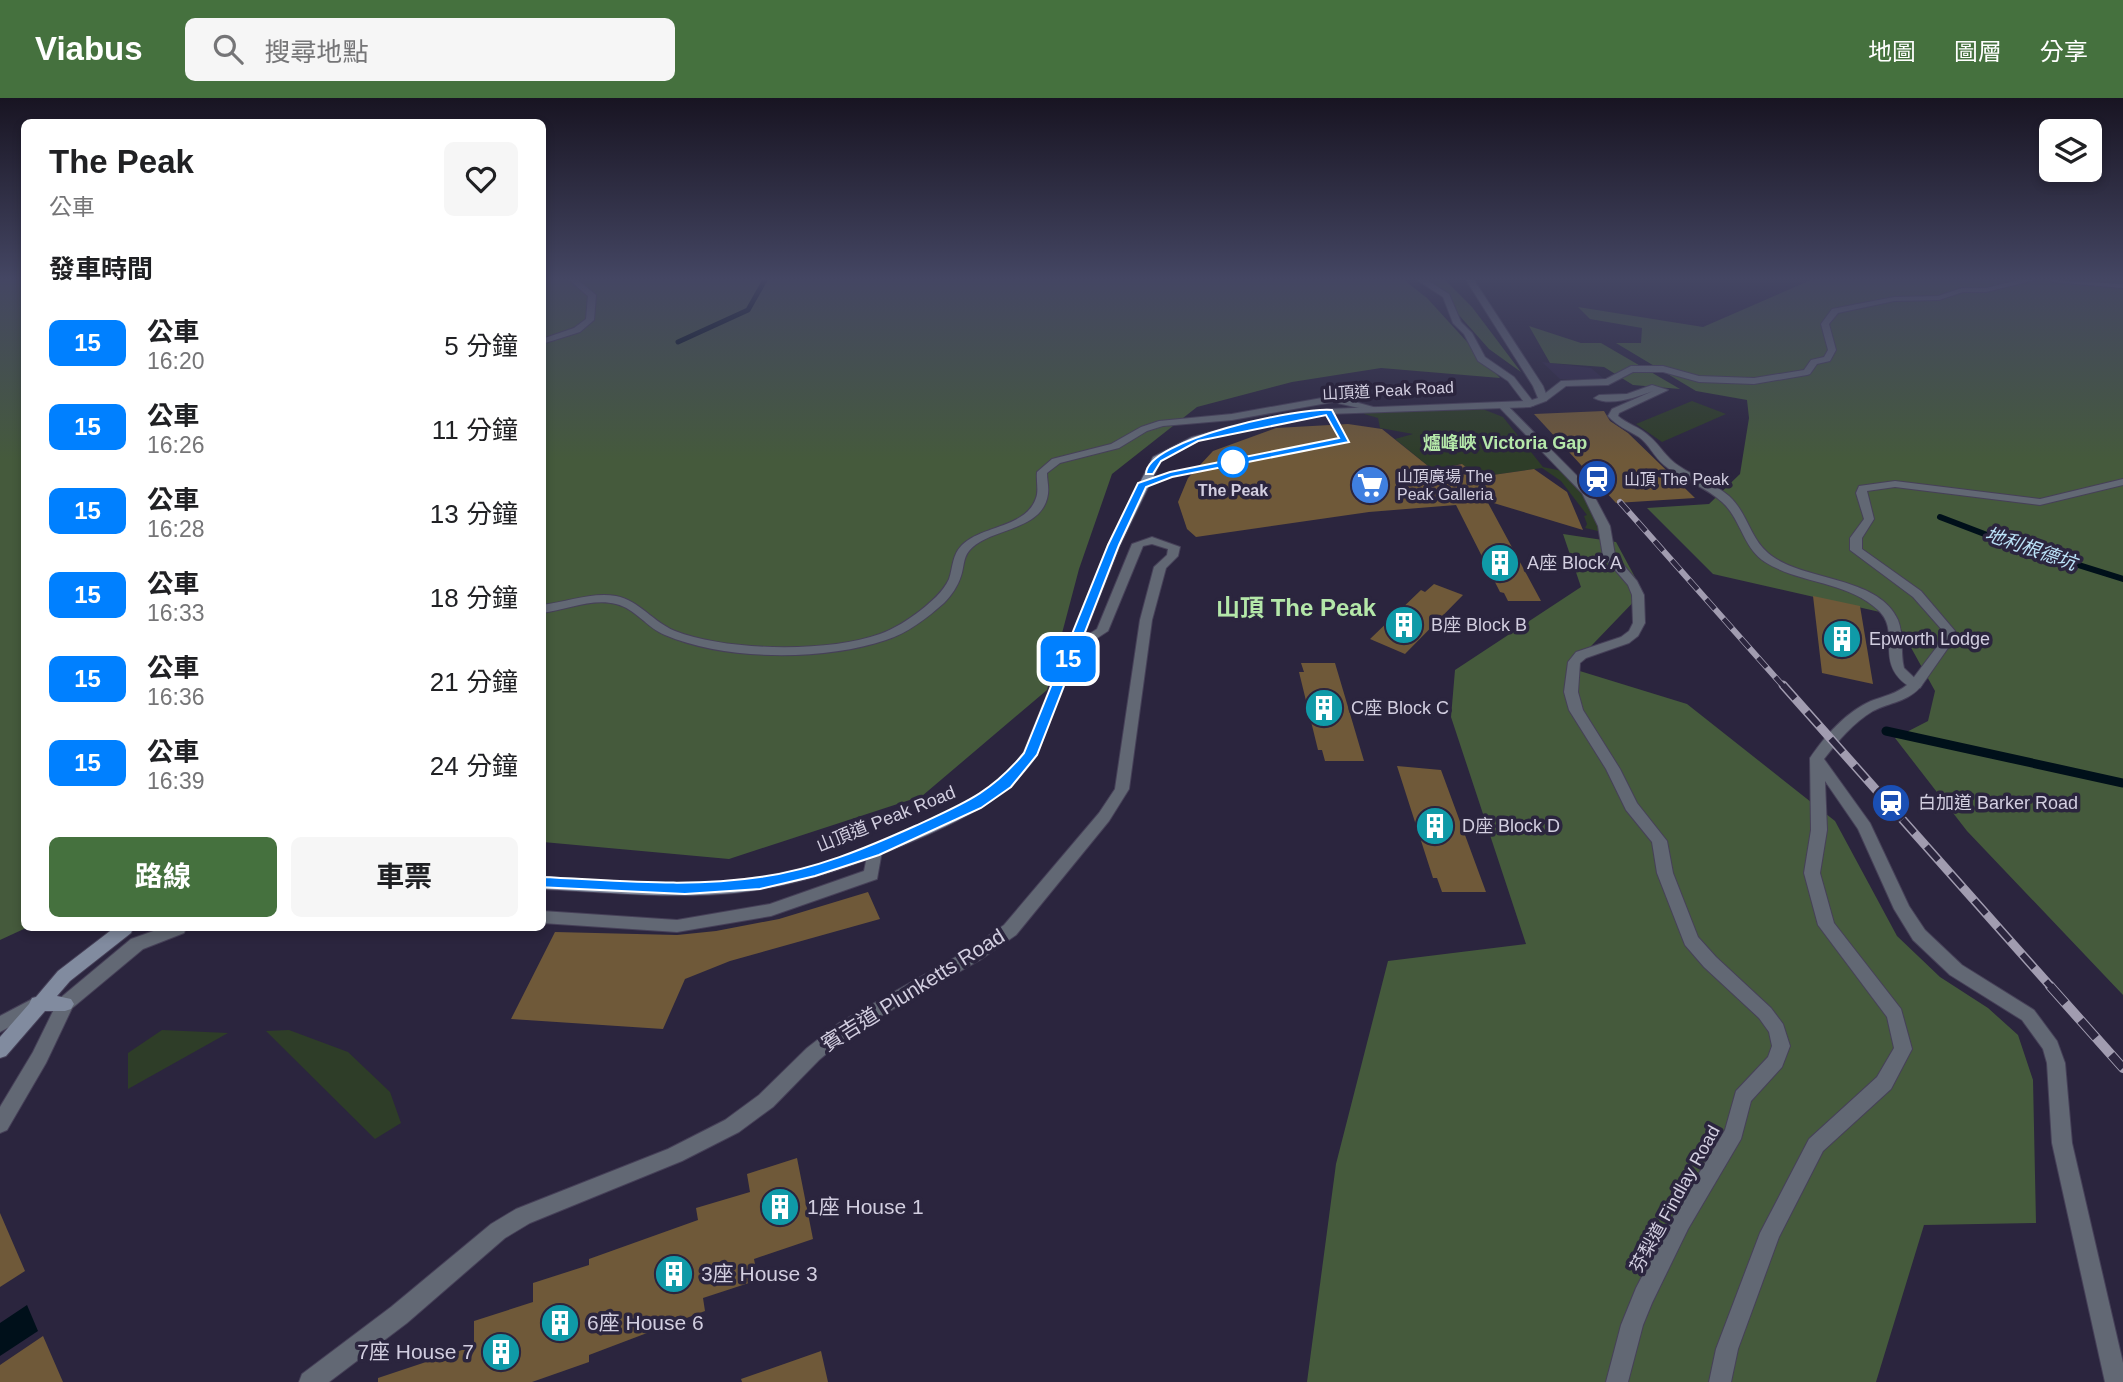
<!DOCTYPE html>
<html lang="zh-TW">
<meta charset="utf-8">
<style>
body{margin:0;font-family:Helvetica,"Noto Sans TC",sans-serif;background:#f6f6f6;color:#202124;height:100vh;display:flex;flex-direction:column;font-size:26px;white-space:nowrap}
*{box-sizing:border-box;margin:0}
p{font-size:23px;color:#757577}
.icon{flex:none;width:38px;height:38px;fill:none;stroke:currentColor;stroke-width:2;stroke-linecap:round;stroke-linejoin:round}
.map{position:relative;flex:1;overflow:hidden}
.drawer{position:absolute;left:21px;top:21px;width:525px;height:812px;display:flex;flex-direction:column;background:#fff;border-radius:10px;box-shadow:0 4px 10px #0003}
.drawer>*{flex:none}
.badge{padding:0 14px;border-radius:10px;font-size:24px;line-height:46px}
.buttons{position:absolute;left:2039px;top:21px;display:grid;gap:14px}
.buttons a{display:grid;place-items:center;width:63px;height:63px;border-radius:10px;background:#fff;box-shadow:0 4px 10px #0003;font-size:35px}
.map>.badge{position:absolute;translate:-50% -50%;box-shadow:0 0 0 4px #fff}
h2{padding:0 28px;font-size:26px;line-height:63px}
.round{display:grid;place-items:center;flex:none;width:74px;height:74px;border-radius:10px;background:#f6f6f6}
.head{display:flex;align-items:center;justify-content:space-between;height:119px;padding:0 28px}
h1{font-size:33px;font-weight:700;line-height:52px}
.button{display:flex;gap:14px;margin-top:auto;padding:14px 28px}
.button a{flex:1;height:80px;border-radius:10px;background:#45713e;color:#fff;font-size:28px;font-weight:700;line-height:80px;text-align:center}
.button a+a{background:#f6f6f6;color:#202124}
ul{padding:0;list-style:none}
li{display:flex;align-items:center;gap:21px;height:84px;padding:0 28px}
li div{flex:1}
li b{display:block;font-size:26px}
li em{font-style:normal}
li .badge{min-width:77px;font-weight:700;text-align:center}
header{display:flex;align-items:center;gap:42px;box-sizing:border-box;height:98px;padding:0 35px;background:#45713e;color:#fff}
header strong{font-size:33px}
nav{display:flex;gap:38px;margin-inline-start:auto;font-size:24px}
.search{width:490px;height:63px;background:#f6f6f6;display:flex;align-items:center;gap:18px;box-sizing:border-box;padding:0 24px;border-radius:10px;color:#757577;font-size:26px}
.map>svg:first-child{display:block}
.built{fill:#312949}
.green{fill:#2e3d28}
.forest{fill:#455a3c}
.water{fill:#00101a}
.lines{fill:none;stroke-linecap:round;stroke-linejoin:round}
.stream-far2{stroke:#00101a;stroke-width:5}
.stream-far1{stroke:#00101a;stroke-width:6}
.stream{stroke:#00101a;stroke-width:9}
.building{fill:#6f5939}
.pedestrian-casing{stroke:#464058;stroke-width:2}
.minor-casing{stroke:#464058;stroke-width:2}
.tertiary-casing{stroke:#464058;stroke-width:2}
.secondary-casing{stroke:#464058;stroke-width:2}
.pedestrian{fill:#626874;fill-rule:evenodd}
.minor{fill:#626874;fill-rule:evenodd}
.tertiary{fill:#626874;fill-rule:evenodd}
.secondary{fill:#818b9f;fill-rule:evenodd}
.rail-far2-casing{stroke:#a19cb0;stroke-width:6}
.rail-far1-casing{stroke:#a19cb0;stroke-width:9}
.rail-casing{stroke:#a19cb0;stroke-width:10}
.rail-far2{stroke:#2b253e;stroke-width:4.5;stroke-dasharray:13;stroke-linecap:butt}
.rail-far1{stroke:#2b253e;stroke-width:6;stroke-dasharray:18;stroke-linecap:butt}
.rail{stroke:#2b253e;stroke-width:8;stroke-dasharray:23;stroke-linecap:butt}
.line{fill:#0080ff;stroke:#fff;stroke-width:2}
.stop-dot{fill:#fff;stroke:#0080ff;stroke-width:3.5}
.labels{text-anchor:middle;stroke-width:7;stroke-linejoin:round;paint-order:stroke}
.far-street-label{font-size:16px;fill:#d2cee0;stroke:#2b253e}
.far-poi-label{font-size:16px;fill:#d2cee0;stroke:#2b253e;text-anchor:start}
.far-stop-label{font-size:16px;font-weight:bold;fill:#d2cee0;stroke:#2b253e}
.far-quarter-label{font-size:18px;font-weight:bold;fill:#b4e7a9;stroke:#2b253e}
.poi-label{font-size:18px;fill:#d2cee0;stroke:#2b253e;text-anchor:start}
.street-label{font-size:18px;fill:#d2cee0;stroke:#2b253e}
.water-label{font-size:19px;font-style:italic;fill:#bbe2f8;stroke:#2b253e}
.near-street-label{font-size:21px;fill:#d2cee0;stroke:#2b253e}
.near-poi-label{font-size:21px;fill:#d2cee0;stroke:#2b253e;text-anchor:start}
.district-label{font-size:24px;font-weight:bold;fill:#b4e7a9;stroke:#2b253e}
</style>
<header>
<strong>Viabus</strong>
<div class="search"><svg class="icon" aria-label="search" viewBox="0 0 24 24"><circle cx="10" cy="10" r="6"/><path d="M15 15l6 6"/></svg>搜尋地點</div>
<nav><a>地圖</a><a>圖層</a><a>分享</a></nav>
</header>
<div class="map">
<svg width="2123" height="1284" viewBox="0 0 2123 1284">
<rect width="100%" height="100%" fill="#2b253e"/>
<!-- built -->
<path class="built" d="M1542,264L1591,270L1604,281H1560Z"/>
<!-- green -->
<path class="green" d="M1692,303L1726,316L1662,344L1636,326Z
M1480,310L1503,319L1543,369L1562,373L1573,382L1594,414L1602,434L1585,430L1587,426L1584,418L1587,417L1561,383L1542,370L1479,379L1461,366L1433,372L1395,341L1413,336L1380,330L1378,320L1364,316V312Z
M162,932L228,935L128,991V955Z
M289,932L348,954L390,994L401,1025L375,1041L266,933Z"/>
<!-- forest -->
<path class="forest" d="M0,182H24L26,830L0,842Z
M542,182H1404L1427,200L1500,280L1381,270L1292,284L1197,309L1112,376L1079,471L1047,592L922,698L729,761L543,744Z
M1420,182H1445L1472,209L1521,274L1489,251L1442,198Z
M1811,182H2123V897L1967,733L1895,640L1928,623L1935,593L1893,517L1713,476L1647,410L1709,406L1740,376L1749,320L1747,302L1696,293L1616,245H1641L1642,230L1590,221L1578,209L1703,229Z
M1529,228L1581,245H1601L1680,291L1633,287L1604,269L1550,265Z
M1563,436L1616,444L1643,494L1570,570L1687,606L1835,723L1897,838L1940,879L1988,910L2018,937L2033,982L2036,1125L1924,1127L1876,1284H1307L1336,1066L1388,863L1526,846L1451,619L1455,572L1581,489Z"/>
<!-- water -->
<path class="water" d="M27,1207L38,1233L0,1258V1225Z"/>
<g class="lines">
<!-- stream-far2 -->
<path class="stream-far2" d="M678,244L748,212L765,182"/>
<!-- stream-far1 -->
<path class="stream-far1" d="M1940,419L2008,445L2123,481"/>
<!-- stream -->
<path class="stream" d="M1886,633L2123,685"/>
</g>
<!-- building -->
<path class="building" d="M1604,313L1610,323L1628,335L1695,400L1616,405L1534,316Z
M1348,326L1382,331L1433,372L1462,366L1479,379L1534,371L1567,394L1583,432L1487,403L1541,503H1508L1504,495L1500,494L1456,407L1369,414L1196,439L1187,431L1178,404L1188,380L1213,353L1276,330Z
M1434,486L1463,497L1405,556L1370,541L1421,492L1425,494Z
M1813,498L1860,508L1873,586L1822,575Z
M1301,565H1335L1364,663H1325L1322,652H1318L1299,574H1304Z
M1397,668L1441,672L1486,794H1442L1437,780H1433Z
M868,794L880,821L730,863L685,881L663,931L511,921L555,834L677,837L716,833L779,821Z
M797,1060L813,1141L754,1161L758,1182L703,1200L705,1213L589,1257V1264L532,1284H378V1280L474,1248V1223L533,1204V1185L589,1167V1161L698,1122L696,1110L750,1094L747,1076Z
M0,1115L25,1173L0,1189Z
M43,1238L63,1284H0V1267Z
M821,1253L828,1284H742L741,1281Z"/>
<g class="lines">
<!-- pedestrian casing -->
<g class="pedestrian-casing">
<path id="pedestrian" d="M569,182H578L596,197L594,222L580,234L542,246V241L574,230L586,221L588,198Z
M1417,182H1427L1449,196L1461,224L1472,235L1485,259L1514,279L1535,306L1533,308H1527L1508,283L1478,263L1464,236L1453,225L1443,199Z
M2019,182H2035L1986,194H1963L1939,202L1894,203L1838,215L1829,226L1836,252L1830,263L1817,266L1810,276L1807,277L1754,286L1699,284L1663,274H1633L1608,287L1566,288L1546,303L1538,301L1561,283L1606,281L1631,268H1663L1699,278L1754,280L1804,272L1811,262L1824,259L1828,252L1821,226L1832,211L1894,199L1938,198L1962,190H1986Z
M2049,182L2123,186V190L2053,184Z
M1333,298L1377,310L1372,313L1333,304L1232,322L1163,328L1147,333L1119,350L1060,365L1047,375C1047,382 1049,389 1048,396C1043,434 989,429 969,453C963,460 964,470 961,478C958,488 951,498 944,505C927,520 908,535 886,542C824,563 726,563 665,537C647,530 636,511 616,506C592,500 566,512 542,515V507C567,504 591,494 616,498C640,503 653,524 675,533C727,553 827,555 880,536C894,531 908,522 921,512C931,504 943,494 949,481C953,469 952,457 962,447C982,427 1026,430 1036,400C1039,392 1036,383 1037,374L1052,361L1111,346L1141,329L1159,323L1232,316Z
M1499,305H1505L1591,392L1610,428L1615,457L1637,483L1644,497L1645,525L1638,538L1629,545L1586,560L1580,565L1578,594L1583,612L1620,671L1637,705L1667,743L1673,775L1698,839L1716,859L1771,910L1783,926L1790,948L1782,969L1751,1003L1741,1041L1688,1131L1652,1205L1643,1227L1628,1284H1606L1621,1227L1636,1190L1674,1117L1725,1032L1736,993L1768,959L1772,948L1769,934L1759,920L1704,869L1685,847L1657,775L1652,744L1626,712L1606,671L1569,612L1564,594L1568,564L1576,554L1621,539L1629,533L1633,525L1632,497L1628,487L1603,458L1598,428L1582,395L1499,309Z
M2123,381V387L2040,407L1895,389L1867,393L1874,421L1862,440V451L1921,493L1955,533L1948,550L1920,590H1910L1908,587L1936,550L1943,533L1913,499L1850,452V440L1864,421L1856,395L1859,388L1895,383L2040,401Z"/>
</g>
<!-- minor casing -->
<g class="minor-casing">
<path id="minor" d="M1466,182H1474L1543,288L1548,301L1546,303L1530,309L1326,316L1324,314L1329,311L1529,303L1538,300L1533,288Z
M1652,287L1668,292L1619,315L1618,318C1627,326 1640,329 1649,338C1660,347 1666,360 1679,368C1695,379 1714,385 1729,398C1747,414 1750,440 1768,455C1802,484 1878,477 1898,522C1904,537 1900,554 1904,570L1922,587C1909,604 1890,604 1873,613C1853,625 1838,643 1824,661L1870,725L1909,808L1925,832L1962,867L2034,912L2057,943L2065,965L2072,1045L2123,1265V1284H2105L2052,1045L2047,965L2043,951L2022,922L1950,877L1913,842L1894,811L1858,731L1825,683L1827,732L1820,775L1834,825L1901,911L1912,951L1891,991L1823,1053L1779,1139L1738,1251L1731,1284H1709L1716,1251L1760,1135L1809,1041L1877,979L1894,950L1887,919L1818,827L1804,775L1811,732L1810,660C1825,638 1846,614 1871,603C1884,598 1896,596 1907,587C1874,563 1902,534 1878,512C1847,483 1800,486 1765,464C1743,450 1741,421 1722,404C1705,388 1681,382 1664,367C1654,359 1649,346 1639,339C1628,332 1617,328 1608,318L1612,311L1653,293C1636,299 1611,309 1594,300L1599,297L1627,296Z
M1152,439L1180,449L1178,458L1166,470L1152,522L1129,691L1109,723L1016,837L980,862L851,935L819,962L773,1009L739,1034L682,1063L530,1125L505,1140L407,1225L329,1284H299L302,1276L391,1209L491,1126L516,1111L668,1051L725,1022L759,997L807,950L839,925L968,852L1004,827L1099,715L1115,691L1140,522L1154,469L1167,457L1168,451L1152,446L1143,448L1108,533L1076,554L1071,555L1065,551L1097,531L1132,446Z
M874,747L879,749L882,753L877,781L771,818L677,834L542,825V813L677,822L770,806L864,773L869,749Z
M162,830H186L184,835L143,851L71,911L65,913L59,911L56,906L59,901L131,841Z"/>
</g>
<!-- tertiary casing -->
<g class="tertiary-casing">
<path id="tertiary" d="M38,898L44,900L47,905L44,910L0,934V918Z
M65,899L71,901L74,906L46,965L7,1032L0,1035V1009L33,954L59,901Z"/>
</g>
<!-- secondary casing -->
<g class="secondary-casing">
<path id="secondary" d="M1329,311L1334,314L1332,316L1241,332L1198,343L1161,363L1120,447L1037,657C1011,697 969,718 927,737C865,764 801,788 734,795C670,801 606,794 542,791V779C606,782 671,789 735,782C800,776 860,754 919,728C958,710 997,691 1023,656L1108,447L1153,359L1192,339L1240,326Z
M114,830H133L131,835L70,883L57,898L71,901L74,906L71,911L65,913H45L6,958L0,960V939L29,906L32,900L36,899L58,873Z"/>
</g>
<!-- pedestrian -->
<use href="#pedestrian" class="pedestrian"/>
<!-- minor -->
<use href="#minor" class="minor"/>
<!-- tertiary -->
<use href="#tertiary" class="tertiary"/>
<!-- secondary -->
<use href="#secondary" class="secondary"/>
<!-- rail-far2 casing -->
<g class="rail-far2-casing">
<path id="rail-far2" d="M1620,404L1784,589"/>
</g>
<!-- rail-far1 casing -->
<g class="rail-far1-casing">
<path id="rail-far1" d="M1783,587L2052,890"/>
</g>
<!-- rail casing -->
<g class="rail-casing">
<path id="rail" d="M2050,888L2123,970"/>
</g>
<!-- rail-far2 -->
<use href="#rail-far2" class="rail-far2"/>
<!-- rail-far1 -->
<use href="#rail-far1" class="rail-far1"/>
<!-- rail -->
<use href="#rail" class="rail"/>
</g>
<!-- sky -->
<linearGradient id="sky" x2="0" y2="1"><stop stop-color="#181422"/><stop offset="0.5" stop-color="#444663"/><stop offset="1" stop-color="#444663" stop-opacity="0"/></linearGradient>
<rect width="2123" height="362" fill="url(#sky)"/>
<!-- line -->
<path class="line" d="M1332,312L1349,344L1172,379L1146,389L1119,447L1037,657L1011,689L981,710L879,757L815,778L760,791L685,796L537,789V780L542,779C614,782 688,790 760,779C814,772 866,750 915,728C962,706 990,696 1024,655L1108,447L1138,385L1170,374L1339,340L1326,317L1198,343L1161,363L1153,376H1146C1146,341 1301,309 1332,312Z"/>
<!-- icons -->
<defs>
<g id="station-disc" transform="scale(2.0125)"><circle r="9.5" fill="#1a4fb4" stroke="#2b253e"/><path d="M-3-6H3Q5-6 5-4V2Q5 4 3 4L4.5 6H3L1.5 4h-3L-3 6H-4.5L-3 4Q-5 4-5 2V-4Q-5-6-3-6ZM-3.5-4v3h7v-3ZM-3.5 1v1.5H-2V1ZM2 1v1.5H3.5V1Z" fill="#fff"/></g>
<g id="supermarket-disc" transform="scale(2.0125)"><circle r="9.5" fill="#3f7fe0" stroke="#2b253e"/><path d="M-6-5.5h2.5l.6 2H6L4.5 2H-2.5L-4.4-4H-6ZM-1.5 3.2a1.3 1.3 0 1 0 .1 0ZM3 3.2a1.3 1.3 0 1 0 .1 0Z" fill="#fff"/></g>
<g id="building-disc" transform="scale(2.0125)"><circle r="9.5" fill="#0f9aa8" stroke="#2b253e"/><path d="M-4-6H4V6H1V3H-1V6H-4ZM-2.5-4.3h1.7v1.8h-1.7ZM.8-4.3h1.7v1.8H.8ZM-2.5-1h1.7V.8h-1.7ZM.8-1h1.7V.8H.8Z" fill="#fff"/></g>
</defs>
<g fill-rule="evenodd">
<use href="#station-disc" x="1597" y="381"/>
<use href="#supermarket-disc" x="1370" y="387"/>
<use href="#building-disc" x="1500" y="465"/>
<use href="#building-disc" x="1404" y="527"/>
<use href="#building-disc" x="1842" y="541"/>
<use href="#building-disc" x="1324" y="610"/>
<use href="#station-disc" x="1891" y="705"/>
<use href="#building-disc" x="1435" y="728"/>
<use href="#building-disc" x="780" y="1109"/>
<use href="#building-disc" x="674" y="1176"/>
<use href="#building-disc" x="560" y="1225"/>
<use href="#building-disc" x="501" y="1254"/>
</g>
<!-- markers -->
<circle class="stop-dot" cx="1233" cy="364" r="14"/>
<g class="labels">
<!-- far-street labels -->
<g class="far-street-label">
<text transform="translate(1388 292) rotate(-3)" y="6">山頂道 Peak Road</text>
</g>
<!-- far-poi labels -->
<g class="far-poi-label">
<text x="1397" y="384">山頂廣場 The<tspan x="1397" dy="18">Peak Galleria</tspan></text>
<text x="1624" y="387">山頂 The Peak</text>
</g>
<!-- far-stop labels -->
<g class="far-stop-label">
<text x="1233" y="398">The Peak</text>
</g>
<!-- far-quarter labels -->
<g class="far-quarter-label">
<text x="1505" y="351">爐峰峽 Victoria Gap</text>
</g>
<!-- poi labels -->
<g class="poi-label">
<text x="1527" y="471">A座 Block A</text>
<text x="1431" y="533">B座 Block B</text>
<text x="1869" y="547">Epworth Lodge</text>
<text x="1351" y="616">C座 Block C</text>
<text x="1918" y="711">白加道 Barker Road</text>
<text x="1462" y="734">D座 Block D</text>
</g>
<!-- street labels -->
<g class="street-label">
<text transform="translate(886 721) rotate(-22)" y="6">山頂道 Peak Road</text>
<text transform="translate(1675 1101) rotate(-61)" y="6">芬梨道 Findlay Road</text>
</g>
<!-- water labels -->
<g class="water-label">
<text transform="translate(2031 450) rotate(19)" y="7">地利根德坑</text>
</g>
<!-- near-street labels -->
<g class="near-street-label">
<text transform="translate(913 892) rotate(-32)" y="7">賓吉道 Plunketts Road</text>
</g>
<!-- near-poi labels -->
<g class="near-poi-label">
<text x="807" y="1116">1座 House 1</text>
<text x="701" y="1183">3座 House 3</text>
<text x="587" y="1232">6座 House 6</text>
<text x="474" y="1261" text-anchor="end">7座 House 7</text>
</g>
<!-- district labels -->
<g class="district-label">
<text x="1296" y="518">山頂 The Peak</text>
</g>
</g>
</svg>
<div class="buttons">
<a><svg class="icon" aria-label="layers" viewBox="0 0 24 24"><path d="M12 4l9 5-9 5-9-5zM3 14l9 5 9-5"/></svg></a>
</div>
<b class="badge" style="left:1068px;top:561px;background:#0080ff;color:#fff">15</b>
<section class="drawer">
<div class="head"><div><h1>The Peak</h1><p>公車</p></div><a class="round"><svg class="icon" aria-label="heart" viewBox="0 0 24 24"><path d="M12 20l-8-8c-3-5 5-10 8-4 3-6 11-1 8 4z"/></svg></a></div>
<h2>發車時間</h2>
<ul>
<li><span class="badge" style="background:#0080ff;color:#fff">15</span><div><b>公車</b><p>16:20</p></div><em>5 分鐘</em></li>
<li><span class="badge" style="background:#0080ff;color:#fff">15</span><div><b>公車</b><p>16:26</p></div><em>11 分鐘</em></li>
<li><span class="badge" style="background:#0080ff;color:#fff">15</span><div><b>公車</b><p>16:28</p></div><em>13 分鐘</em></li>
<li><span class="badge" style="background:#0080ff;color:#fff">15</span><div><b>公車</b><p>16:33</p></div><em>18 分鐘</em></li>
<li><span class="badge" style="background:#0080ff;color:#fff">15</span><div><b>公車</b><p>16:36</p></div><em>21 分鐘</em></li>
<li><span class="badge" style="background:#0080ff;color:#fff">15</span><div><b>公車</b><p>16:39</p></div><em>24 分鐘</em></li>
</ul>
<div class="button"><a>路線</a><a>車票</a></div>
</section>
</div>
